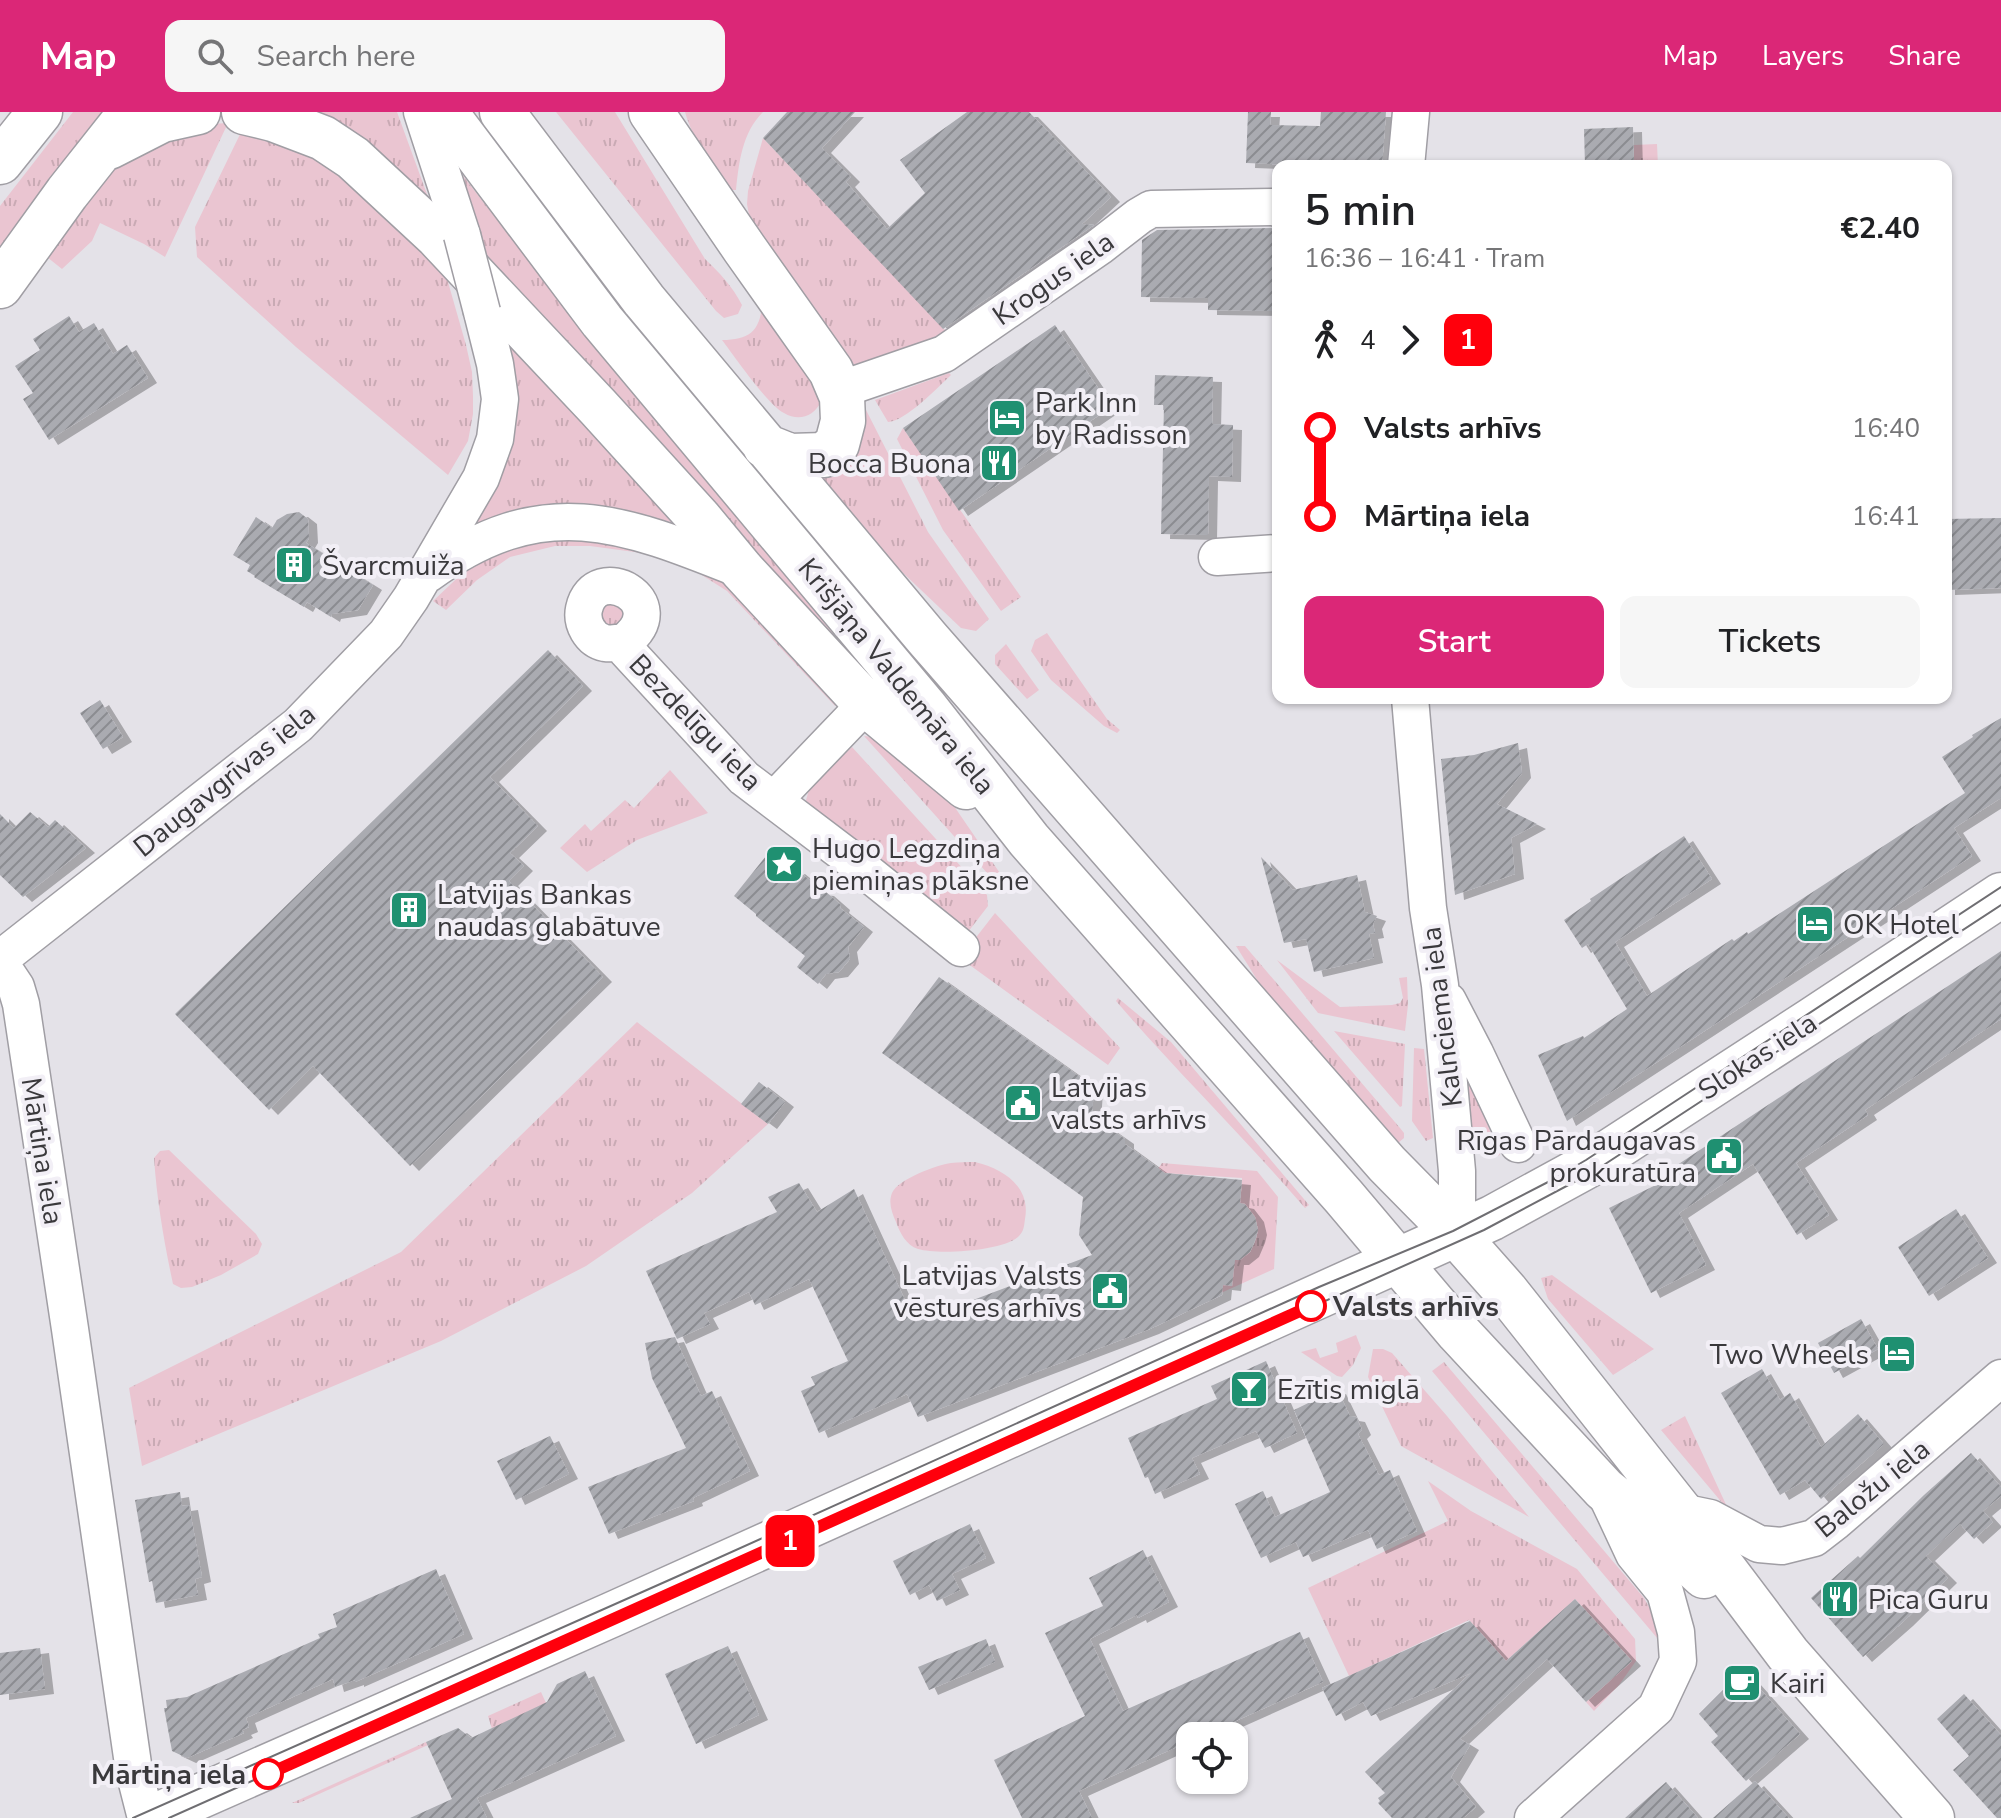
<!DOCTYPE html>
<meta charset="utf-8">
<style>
body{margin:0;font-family:"Nunito Sans",sans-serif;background:#f6f6f6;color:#202124;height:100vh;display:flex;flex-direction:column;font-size:30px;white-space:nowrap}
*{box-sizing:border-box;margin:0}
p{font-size:26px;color:#757577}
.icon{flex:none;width:44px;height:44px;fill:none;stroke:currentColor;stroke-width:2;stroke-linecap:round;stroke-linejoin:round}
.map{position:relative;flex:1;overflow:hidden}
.side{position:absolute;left:1272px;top:48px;width:680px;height:544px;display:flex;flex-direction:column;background:#fff;border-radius:16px;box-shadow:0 2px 6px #0004}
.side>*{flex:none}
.badge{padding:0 16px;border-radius:12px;font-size:28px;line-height:52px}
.controls{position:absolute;left:1176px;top:1610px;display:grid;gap:16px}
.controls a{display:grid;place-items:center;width:72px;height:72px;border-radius:16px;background:#fff;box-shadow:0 2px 6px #0004;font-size:40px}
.map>.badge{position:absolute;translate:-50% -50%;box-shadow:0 0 0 4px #fff}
.legs{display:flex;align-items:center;gap:12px;height:88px;padding:0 32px;font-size:26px}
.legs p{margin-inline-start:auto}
.summary{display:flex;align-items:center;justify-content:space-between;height:136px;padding:0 32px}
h1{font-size:44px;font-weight:600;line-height:60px}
.primary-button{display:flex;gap:16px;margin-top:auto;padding:16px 32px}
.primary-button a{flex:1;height:92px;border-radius:16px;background:#db2777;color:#fff;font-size:32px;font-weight:600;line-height:92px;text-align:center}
.primary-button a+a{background:#f6f6f6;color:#202124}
ul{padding:0 32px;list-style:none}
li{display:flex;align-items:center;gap:28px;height:88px;font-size:30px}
li i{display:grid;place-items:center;width:12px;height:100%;margin:0 10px;background:currentColor}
li i::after{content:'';width:20px;height:20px;margin:-10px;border:6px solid;border-radius:50%;background:#fff}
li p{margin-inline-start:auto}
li:first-child i{background:linear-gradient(#0000 50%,currentColor 0)}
li:last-child i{background:linear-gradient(currentColor 50%,#0000 0)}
header{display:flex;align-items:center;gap:48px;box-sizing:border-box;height:112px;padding:0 40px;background:#db2777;color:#fff}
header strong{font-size:38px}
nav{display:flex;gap:44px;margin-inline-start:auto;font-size:28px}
.search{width:560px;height:72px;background:#f6f6f6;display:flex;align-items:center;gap:20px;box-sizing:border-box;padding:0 28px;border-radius:16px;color:#757577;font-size:30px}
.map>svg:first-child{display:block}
.grass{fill:url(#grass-tufts)}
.building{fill:url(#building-hatch);filter:url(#shadow)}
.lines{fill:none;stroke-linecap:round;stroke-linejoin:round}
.minor-casing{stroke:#a09ea4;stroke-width:39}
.major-casing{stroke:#a09ea4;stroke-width:47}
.minor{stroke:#fff;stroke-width:36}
.major{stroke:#fff;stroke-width:44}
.tram{stroke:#6f6e72;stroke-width:2}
.minor-bridge-casing{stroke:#a09ea4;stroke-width:39;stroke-linecap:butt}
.minor-bridge{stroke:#fff;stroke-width:36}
.line-1-casing{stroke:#fff;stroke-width:18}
.line-1{stroke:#ff000c;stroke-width:12}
.stop-1-dot{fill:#fff;stroke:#ff000c;stroke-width:4}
.labels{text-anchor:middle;stroke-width:8;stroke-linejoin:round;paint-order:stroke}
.street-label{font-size:28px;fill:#3a393c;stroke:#f2eff6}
.poi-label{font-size:28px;fill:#3a393c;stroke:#f2eff6;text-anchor:start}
.stop-label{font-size:28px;font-weight:bold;fill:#3a393c;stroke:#f2eff6;text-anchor:start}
</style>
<header>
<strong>Map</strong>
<div class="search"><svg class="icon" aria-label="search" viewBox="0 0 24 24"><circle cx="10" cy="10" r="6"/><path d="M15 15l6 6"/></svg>Search here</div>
<nav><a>Map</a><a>Layers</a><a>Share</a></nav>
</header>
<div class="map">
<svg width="2001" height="1706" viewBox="0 0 2001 1706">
<defs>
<pattern id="grass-tufts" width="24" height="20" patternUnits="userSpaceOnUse" patternTransform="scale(2)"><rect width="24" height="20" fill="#eac5d1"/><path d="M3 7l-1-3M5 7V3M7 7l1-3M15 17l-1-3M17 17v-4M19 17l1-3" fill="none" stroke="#c9aab4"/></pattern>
<pattern id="building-hatch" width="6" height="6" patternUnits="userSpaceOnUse" patternTransform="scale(2)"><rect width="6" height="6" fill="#aaabb1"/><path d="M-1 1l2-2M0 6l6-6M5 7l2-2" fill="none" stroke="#8b8c91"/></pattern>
<filter id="shadow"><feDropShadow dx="9" dy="5" stdDeviation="0" flood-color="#0004"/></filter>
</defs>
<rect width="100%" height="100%" fill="#e4e2e8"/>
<!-- grass -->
<path class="grass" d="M73,0H112L0,150V94Z
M309,0H397L428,85L365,26Z
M556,0H615L705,147C719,160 733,175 742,193L738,202L724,206L716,199Z
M685,0H763C742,21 739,50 736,78H732C714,54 693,29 685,0Z
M228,11L165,145L144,132L100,111L92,129L62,157L42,141L115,54L146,33L211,12Z
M245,12L322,35L446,163L466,233L472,260L473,284V302L468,329L448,363L296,235L197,145L195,115Z
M763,26L946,219L929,230L855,254L768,133L749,103L747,92L748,79Z
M1657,32L1658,54H1634V33Z
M457,56L622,269L835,518L834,524L830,526L482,145Z
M762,193L811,260L821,290C814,304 799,310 784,301C767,292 735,245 722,228C748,228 760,220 762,193Z
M505,225L675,411L620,399L471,419Z
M949,261L951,263C937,276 906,309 888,310L875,288Z
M864,294L928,420L989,507L976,519L961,516L880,439L802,354Z
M903,316L1021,485L1001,499L943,418L897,327Z
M587,425L718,458L834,576L835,594L727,479L686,453L642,441L590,434H555L510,445L477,468L446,498L433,489L470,454L505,434Z
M601,484L631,494L613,523L591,498Z
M1047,521L1107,607L1120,618L1117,621L1104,614L1051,568L1031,539L1035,528Z
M1006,532L1039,578L1027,587L995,552V543Z
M864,624L890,627L943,678L1006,770L1002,774L997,772Z
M852,635L987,783L988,794L968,820L805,692L810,674Z
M670,658L708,701L637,728L587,760L560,736L585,712L591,719L625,688L634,696Z
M995,801L1120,936L1108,953L960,846Z
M1236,834H1245L1400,1016L1404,1021V1026L1398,1031L1395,1030L1261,874Z
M1277,848L1340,895L1392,893L1400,891L1403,886L1399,866L1407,865L1408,893L1405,919L1318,901Z
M1118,886L1171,930L1309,1093L1305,1096C1244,1025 1177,960 1116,889Z
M637,910L768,1012L692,1081L586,1154L441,1229L142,1354L129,1276L401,1140Z
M1334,919L1405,932L1402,994L1400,995Z
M1414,936L1424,937L1433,1026L1426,1029L1412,1009Z
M1470,970L1500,1043C1479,1051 1486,1039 1469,1034L1464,972Z
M169,1038L256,1122L262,1132L258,1142L221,1163L192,1175L181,1176L173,1172C164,1130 157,1089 154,1046L160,1039Z
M975,1050C1004,1057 1031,1075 1025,1107C1024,1114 1024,1119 1019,1124C1005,1139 938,1143 918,1137C906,1133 900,1121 896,1110C892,1101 888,1091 892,1081C898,1067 937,1053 951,1051C959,1050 967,1050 975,1050Z
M1162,1051L1257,1059L1278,1085L1274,1157L1221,1181L1223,1173L1235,1147L1250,1140C1262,1119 1260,1104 1240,1091L1242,1066L1163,1061L1157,1058Z
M1552,1163L1654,1237L1613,1263L1548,1187L1541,1166Z
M1356,1223L1361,1236L1353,1253L1342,1265L1337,1264L1301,1240L1316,1236L1320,1246L1338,1240L1336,1231Z
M1373,1237H1383L1392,1241L1447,1304L1529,1405L1401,1334L1368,1265Z
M1444,1250L1644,1486L1657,1509L1663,1533L1432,1259Z
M1685,1304L1729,1399L1661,1318Z
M1428,1369L1471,1399L1577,1457L1635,1527L1636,1549L1619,1573L1594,1599L1586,1590L1632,1549L1575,1487L1506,1549L1469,1508L1349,1564L1308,1476L1448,1409Z
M541,1580L546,1591L492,1617L488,1604Z
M426,1630L428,1633L299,1691H292Z"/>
<!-- building -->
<path class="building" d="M787,0H855L822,36L851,65L846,70L887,117L925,81L900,48L967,0H1029L1111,85L1082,112L1094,113L943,217L763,26Z
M1248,0H1271L1270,13L1320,14L1321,0H1386L1382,54H1316L1246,51Z
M1633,15L1634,54H1585L1584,17Z
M1278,116V199L1208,198V186L1141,185L1142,128L1157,118Z
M69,204L79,220L94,211L113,242L127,233L148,266L49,328L23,287L33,281L15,254L40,238L33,227Z
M1055,213L1111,295L959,399L903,316Z
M1155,263L1213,265L1212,312L1233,313L1232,365L1209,364L1208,423L1161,422L1164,293H1154Z
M299,400L308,407L309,426L306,431L373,473L358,498L332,502L331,505L307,490L304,495L254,465L255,464L247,459L250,453L233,443L256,405L272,416L277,408L287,402Z
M2001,406V476L1946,478V407Z
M548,538L583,574L490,665L538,714L510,741L524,754L509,769L603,865L410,1054L313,954L269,998L175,902Z
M100,588L123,625L103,637L80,601Z
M2001,606V686L1954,716L1972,744L1567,1009L1538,943L1583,924L1584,926L1627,897L1588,832L1582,836L1564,808L1591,789L1590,787L1684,724L1712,767L1615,830L1647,884L1732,827L1734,829L1747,820L1748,822L1965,681L1942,645L1973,625L1972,623Z
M1518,631L1522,661L1497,692L1537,712L1511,726L1515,762L1455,783L1441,647L1474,643Z
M30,700L48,715L55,708L86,736L23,785L0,763V702L14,716Z
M770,739L794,758L796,757L812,770L816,778L825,779L841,793L840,796L864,815L848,835L850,847L839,860L826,862L818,872L797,855L805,844L756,804V802L734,784Z
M1261,745L1293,778L1357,763L1365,800L1377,804L1373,812L1375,821L1369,822L1374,846L1314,860L1306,827L1284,831Z
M2001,839V907L1865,998L1868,1003L1796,1051L1829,1103L1797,1123L1753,1052L1679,1101L1706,1153L1651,1181L1609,1096L1662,1070L1659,1065Z
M939,865L1094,975L1092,1004L1125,1027V1032L1165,1061L1242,1068L1240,1091L1245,1092L1255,1105L1258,1118L1256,1126L1250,1140L1240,1148H1235L1232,1174L1223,1173L1222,1183L1150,1217L918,1305L907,1282L819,1321L801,1279L815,1273L811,1265L848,1249L809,1167L755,1193L749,1180L726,1191L704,1201L710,1212L677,1227L646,1159L777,1100L768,1085L799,1071L817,1100L854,1077L915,1210L1092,1143L1079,1123L1083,1085L882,941Z
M759,970L785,990L768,1012L741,992Z
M1956,1097L1988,1146L1929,1184L1898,1135Z
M1861,1207L1878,1237L1834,1261L1818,1231Z
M675,1225L701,1284L712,1279L750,1359L693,1386L694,1389L609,1422L588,1375L686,1336L652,1266L645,1231Z
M1266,1249L1297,1321L1265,1336L1256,1319L1236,1327L1192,1346L1200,1362L1155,1382L1148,1365L1145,1366L1128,1326L1217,1287L1211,1274Z
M1762,1257L1780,1288L1790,1281L1821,1335L1858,1302L1884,1332L1821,1387L1805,1368L1780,1383L1721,1281Z
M1337,1277L1350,1304L1356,1305L1362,1318L1358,1322L1379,1363L1390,1358L1417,1419L1377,1437L1368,1418L1303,1445L1296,1430L1261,1446L1235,1392L1263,1379L1275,1405L1330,1380L1294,1298Z
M550,1324L569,1362L516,1388L497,1349Z
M1971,1341L2001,1375V1384L1983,1399L1993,1410L1974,1427L1960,1412L1926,1444L1948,1466L1904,1509L1863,1545L1811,1486L1858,1444L1860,1446L1924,1383Z
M180,1380L182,1394L189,1393L202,1465L195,1467L198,1483L156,1491L152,1469L149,1470L135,1388Z
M970,1412L986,1446L952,1462L960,1478L937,1489L929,1473L910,1483L893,1449Z
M1143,1438L1169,1490L1138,1506L1137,1503L1090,1527L1123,1599L1300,1520L1323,1570L1202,1624H1190V1629L1079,1679L1092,1706H1022L994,1648L1085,1604L1045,1521L1103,1494L1089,1466Z
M436,1457L464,1522L355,1570V1568L335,1575L333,1567L246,1606L249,1615L242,1618L244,1621L187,1646L172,1639L164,1596H167L166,1588L187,1585L320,1526L318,1522L337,1515L333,1502Z
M1575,1487L1632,1549L1586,1590L1547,1547L1460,1627L1470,1633L1451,1665L1476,1695L1463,1706H1392L1378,1691L1380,1689L1378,1686L1385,1681L1365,1660L1471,1561L1371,1604L1363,1590L1336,1604L1322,1576L1470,1509L1506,1549Z
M986,1527L995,1550L929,1578L918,1555Z
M728,1534L759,1603L696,1632L665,1562Z
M40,1536L45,1577L0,1583V1541Z
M1743,1558L1800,1622L1746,1669L1711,1630L1718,1624L1699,1602Z
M585,1559L616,1624L477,1686L487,1706H410L452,1687L426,1630L458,1616L471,1626L547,1590L557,1572Z
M1964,1582L2001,1623V1706H1997L1953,1658L1969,1644L1937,1607Z
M1755,1669L1789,1706H1713Z
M1666,1670L1698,1706H1625Z"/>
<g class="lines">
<!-- minor casing -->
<g class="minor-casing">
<path id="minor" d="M422,0L462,123
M1406,54L1411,0
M837,273L848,275L944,242L1099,135L1139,104L1151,97L1278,95
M1217,445L1278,441
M428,462C543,378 622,410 742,458
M624,530C618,531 611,532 605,531C590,528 581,511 584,497C595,446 677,490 624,530L626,538L744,666L843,741L961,836
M1410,586L1428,796L1440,873L1457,1059V1123
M774,688L866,592
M0,847L298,613L386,522L411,486L481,366L495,327L500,287L495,252L482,200
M0,851L16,875L21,892L70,1217L134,1659L146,1706
M1448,889L1475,941L1518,1032
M1681,1400L1710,1406L1759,1432L1782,1434L1814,1426L1836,1409L2001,1266
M1533,1706L1656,1596L1678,1549L1676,1520L1665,1480L1634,1442L1604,1378"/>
</g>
<!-- major casing -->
<g class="major-casing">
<path id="major" d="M244,0L273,7L323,26L353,46L437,124L598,295L699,406L742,458L866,592L966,675
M445,0L602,209L925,595L1029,728L1344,1085L1458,1220L1604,1377L1654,1418L1704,1464
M502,0L644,188L927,526L1387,1052L1453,1119L1506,1179L1681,1400L1788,1542L1932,1706
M651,0L744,136L831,259L842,285L843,309L837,332L824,343L790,344L765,334
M109,35L162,8L198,0
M0,50L40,0
M0,174L67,81L131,0
M151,1706L611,1503L1492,1106L1589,1053L1812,908L2001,783"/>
</g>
<!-- minor -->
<use href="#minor" class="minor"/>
<!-- major -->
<use href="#major" class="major"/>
<!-- tram -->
<path class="tram" d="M133,1706L676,1465L1319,1175L1453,1119L1550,1069L1586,1048L2001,775
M169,1706L1484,1118L1593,1060L2001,793"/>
<!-- minor-bridge casing -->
<g class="minor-bridge-casing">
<path id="minor-bridge" d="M462,123L482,200"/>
</g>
<!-- minor-bridge -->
<use href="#minor-bridge" class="minor-bridge"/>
</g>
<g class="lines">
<!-- line-1 casing -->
<g class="line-1-casing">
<path id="line-1" d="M268,1662L1311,1194"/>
</g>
<!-- line-1 -->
<use href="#line-1" class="line-1"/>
</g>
<!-- icons -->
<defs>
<g id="hotel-square" transform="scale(2)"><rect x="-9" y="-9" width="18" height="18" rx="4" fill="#1f9071" stroke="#f2eff6"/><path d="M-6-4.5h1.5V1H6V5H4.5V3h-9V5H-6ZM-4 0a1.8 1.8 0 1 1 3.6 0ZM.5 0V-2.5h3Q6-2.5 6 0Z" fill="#fff"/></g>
<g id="restaurant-square" transform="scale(2)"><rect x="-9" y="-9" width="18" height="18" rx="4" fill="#1f9071" stroke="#f2eff6"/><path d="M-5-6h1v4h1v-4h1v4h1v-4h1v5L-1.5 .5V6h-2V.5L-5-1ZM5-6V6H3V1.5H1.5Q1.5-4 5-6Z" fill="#fff"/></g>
<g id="building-square" transform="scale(2)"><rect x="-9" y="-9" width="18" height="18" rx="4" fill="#1f9071" stroke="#f2eff6"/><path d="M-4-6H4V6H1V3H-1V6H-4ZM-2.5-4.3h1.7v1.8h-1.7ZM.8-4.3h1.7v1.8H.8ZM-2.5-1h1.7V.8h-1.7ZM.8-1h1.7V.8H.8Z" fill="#fff"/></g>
<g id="sight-square" transform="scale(2)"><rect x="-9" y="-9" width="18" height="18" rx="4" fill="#1f9071" stroke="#f2eff6"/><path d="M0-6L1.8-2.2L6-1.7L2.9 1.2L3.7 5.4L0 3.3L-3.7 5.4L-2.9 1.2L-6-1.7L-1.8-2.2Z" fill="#fff"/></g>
<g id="civic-square" transform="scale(2)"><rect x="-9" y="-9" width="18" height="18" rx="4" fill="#1f9071" stroke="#f2eff6"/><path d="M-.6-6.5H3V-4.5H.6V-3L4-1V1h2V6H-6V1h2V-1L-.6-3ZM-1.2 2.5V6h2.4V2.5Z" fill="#fff"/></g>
<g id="bar-square" transform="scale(2)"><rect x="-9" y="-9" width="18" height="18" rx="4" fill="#1f9071" stroke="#f2eff6"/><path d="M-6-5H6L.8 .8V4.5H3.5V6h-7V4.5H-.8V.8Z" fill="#fff"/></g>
<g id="cafe-square" transform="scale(2)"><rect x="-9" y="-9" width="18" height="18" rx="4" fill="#1f9071" stroke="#f2eff6"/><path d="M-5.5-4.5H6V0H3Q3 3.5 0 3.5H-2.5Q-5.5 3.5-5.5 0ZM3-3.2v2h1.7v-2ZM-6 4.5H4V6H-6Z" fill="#fff"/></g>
</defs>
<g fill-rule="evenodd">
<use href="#hotel-square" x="1007" y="306"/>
<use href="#restaurant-square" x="999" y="351"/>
<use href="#building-square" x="294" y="453"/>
<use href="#sight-square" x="784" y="752"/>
<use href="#building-square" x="409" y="798"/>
<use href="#hotel-square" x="1815" y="812"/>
<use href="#civic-square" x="1023" y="991"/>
<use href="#civic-square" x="1724" y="1044"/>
<use href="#civic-square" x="1110" y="1179"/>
<use href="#hotel-square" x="1897" y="1242"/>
<use href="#bar-square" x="1249" y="1277"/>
<use href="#restaurant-square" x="1840" y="1487"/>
<use href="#cafe-square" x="1742" y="1571"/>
</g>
<!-- markers -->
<g class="stop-1-dot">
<circle cx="1311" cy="1194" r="14"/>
<circle cx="268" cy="1662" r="14"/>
</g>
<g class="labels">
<!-- street labels -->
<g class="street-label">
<text transform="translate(1053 166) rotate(-35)" y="10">Krogus iela</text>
<text transform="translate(897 564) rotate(51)" y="10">Krišjāņa Valdemāra iela</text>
<text transform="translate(696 610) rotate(46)" y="10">Bezdelīgu iela</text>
<text transform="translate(224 668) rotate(-39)" y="10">Daugavgrīvas iela</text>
<text transform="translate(1441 905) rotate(-97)" y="10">Kalnciema iela</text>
<text transform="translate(1757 944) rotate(-33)" y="10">Slokas iela</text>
<text transform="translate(43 1039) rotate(81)" y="10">Mārtiņa iela</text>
<text transform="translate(1872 1376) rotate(-39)" y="10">Baložu iela</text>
</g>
<!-- poi labels -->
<g class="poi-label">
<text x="1035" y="300">Park Inn<tspan x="1035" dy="32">by Radisson</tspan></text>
<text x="971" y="361" text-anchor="end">Bocca Buona</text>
<text x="322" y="463">Švarcmuiža</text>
<text x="812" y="746">Hugo Legzdiņa<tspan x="812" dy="32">piemiņas plāksne</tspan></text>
<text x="437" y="792">Latvijas Bankas<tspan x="437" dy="32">naudas glabātuve</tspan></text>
<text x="1843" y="822">OK Hotel</text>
<text x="1051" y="985">Latvijas<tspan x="1051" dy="32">valsts arhīvs</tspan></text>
<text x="1696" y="1038" text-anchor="end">Rīgas Pārdaugavas<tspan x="1696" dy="32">prokuratūra</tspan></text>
<text x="1082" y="1173" text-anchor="end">Latvijas Valsts<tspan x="1082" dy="32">vēstures arhīvs</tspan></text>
<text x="1869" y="1252" text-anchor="end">Two Wheels</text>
<text x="1277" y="1287">Ezītis miglā</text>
<text x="1868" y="1497">Pica Guru</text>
<text x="1770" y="1581">Kairi</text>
</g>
<!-- stop labels -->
<g class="stop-label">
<text x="1333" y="1204">Valsts arhīvs</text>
<text x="246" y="1672" text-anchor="end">Mārtiņa iela</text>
</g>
</g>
</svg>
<div class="controls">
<a><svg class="icon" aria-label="locate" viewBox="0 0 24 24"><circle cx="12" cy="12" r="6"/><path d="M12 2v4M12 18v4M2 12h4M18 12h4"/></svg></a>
</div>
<b class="badge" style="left:790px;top:1429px;background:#ff000c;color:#fff">1</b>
<section class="side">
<div class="summary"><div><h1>5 min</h1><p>16:36 – 16:41 · Tram</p></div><b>€2.40</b></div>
<div class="legs"><svg class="icon" aria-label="walk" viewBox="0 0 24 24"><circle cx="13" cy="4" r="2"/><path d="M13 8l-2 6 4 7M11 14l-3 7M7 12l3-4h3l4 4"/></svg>4<svg class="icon" aria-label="forward" viewBox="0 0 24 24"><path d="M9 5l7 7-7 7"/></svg><b class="badge" style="background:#ff000c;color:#fff">1</b></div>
<ul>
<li><i style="color:#ff000c"></i><b>Valsts arhīvs</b><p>16:40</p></li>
<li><i style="color:#ff000c"></i><b>Mārtiņa iela</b><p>16:41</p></li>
</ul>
<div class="primary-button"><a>Start</a><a>Tickets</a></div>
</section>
</div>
